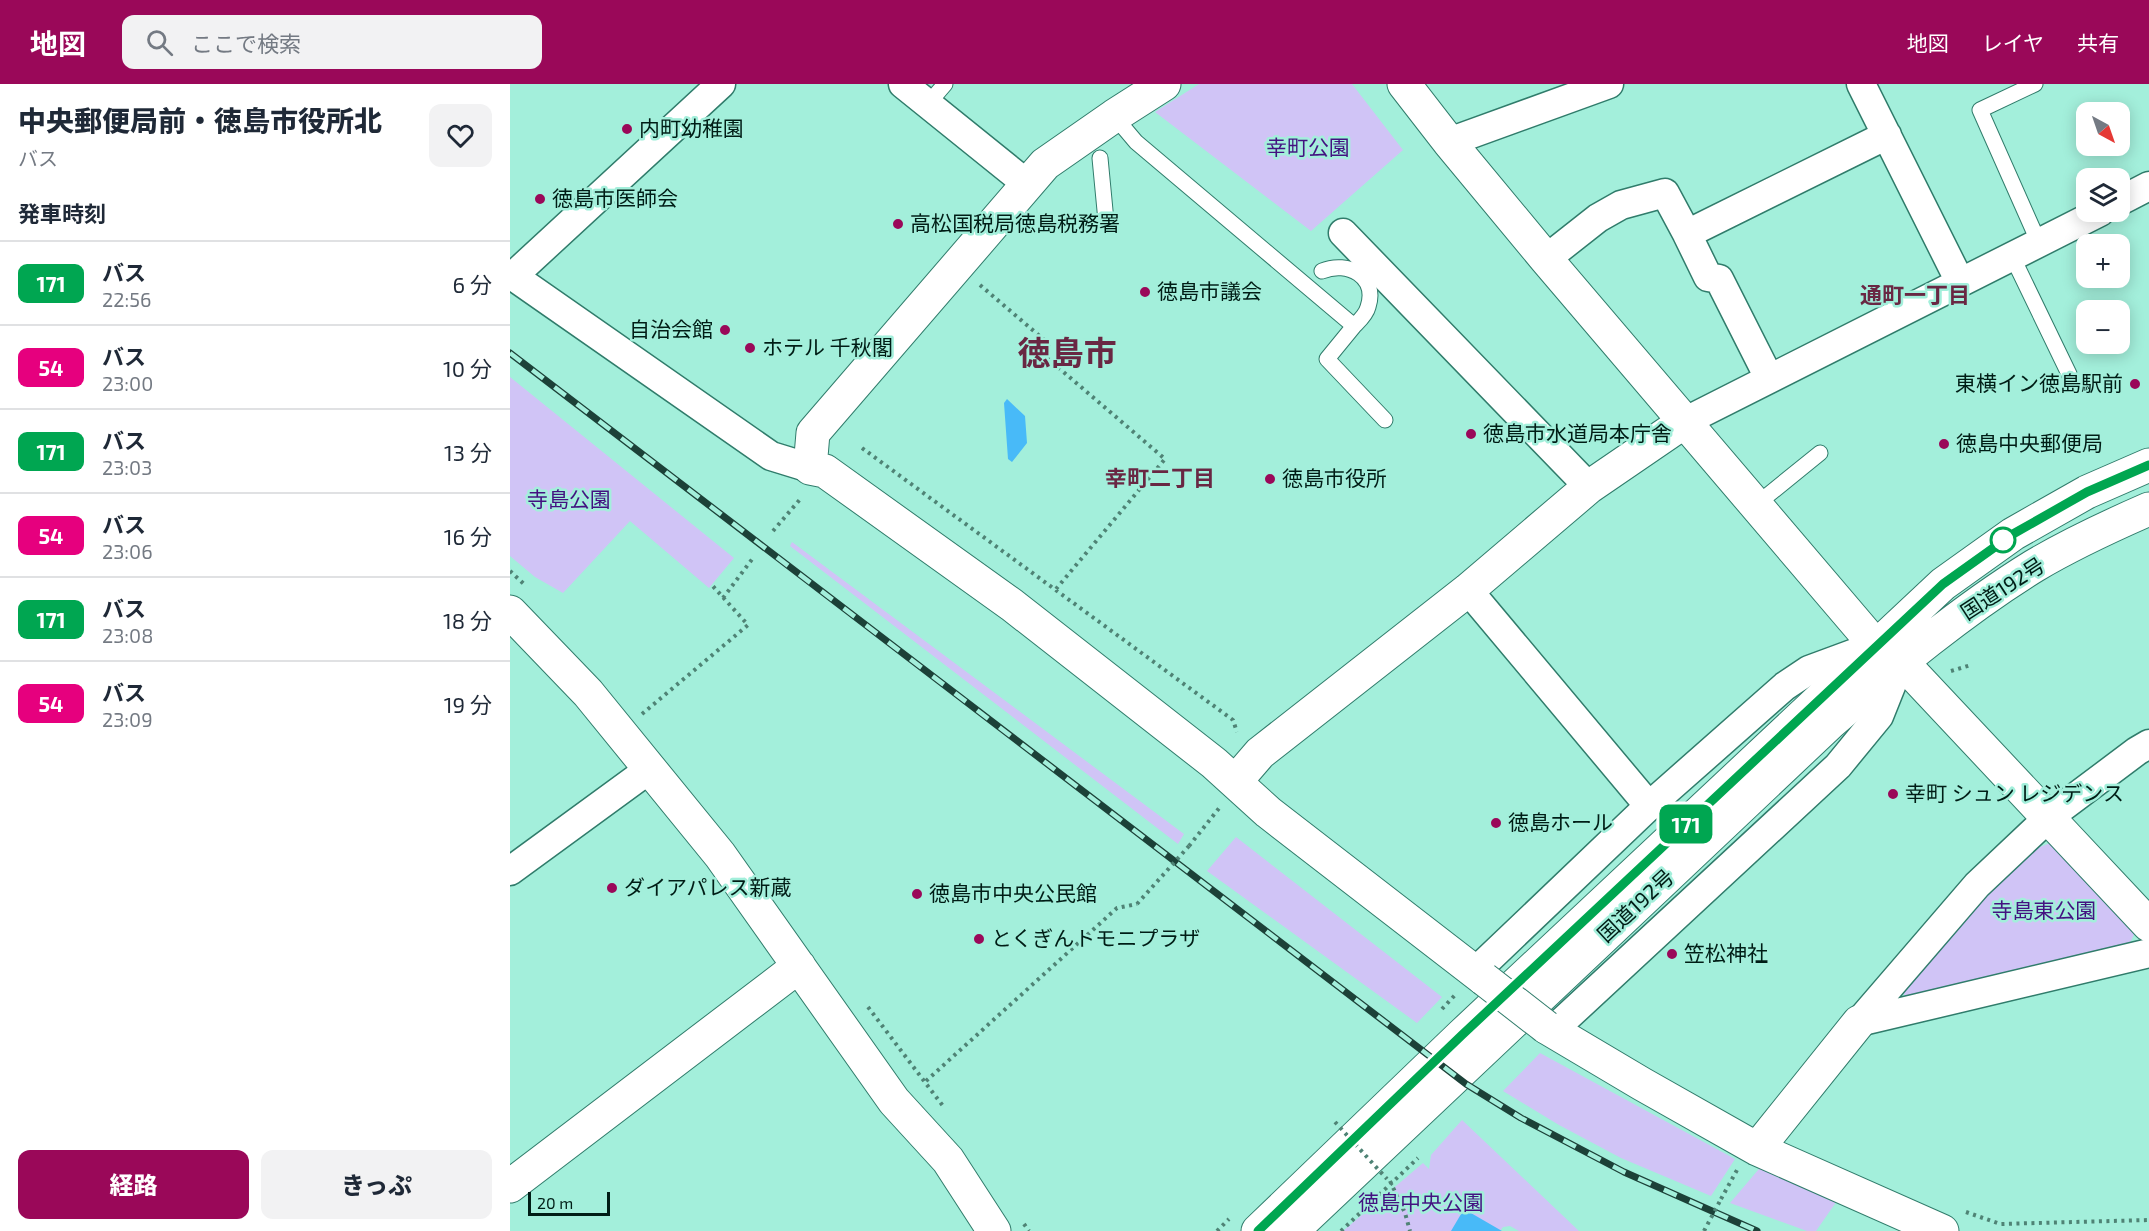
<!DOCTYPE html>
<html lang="ja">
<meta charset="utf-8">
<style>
body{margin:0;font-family:"Exo 2","Noto Sans JP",sans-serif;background:#f2f2f3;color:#1f2937;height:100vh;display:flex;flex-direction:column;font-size:22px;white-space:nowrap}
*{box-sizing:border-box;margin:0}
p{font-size:20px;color:#747a83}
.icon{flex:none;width:33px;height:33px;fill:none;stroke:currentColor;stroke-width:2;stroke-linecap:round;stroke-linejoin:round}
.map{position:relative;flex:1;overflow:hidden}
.drawer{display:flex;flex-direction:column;background:#fff;width:510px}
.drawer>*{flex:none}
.badge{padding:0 12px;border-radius:9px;font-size:21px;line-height:39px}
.needle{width:39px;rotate:140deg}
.fabs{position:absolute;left:1566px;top:18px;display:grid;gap:12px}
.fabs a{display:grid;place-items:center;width:54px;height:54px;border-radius:12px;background:#fff;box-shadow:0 3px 15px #0003;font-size:30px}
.scale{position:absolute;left:18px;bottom:15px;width:82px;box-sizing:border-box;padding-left:6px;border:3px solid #001d16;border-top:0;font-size:16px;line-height:21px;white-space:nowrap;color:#001d16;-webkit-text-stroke:4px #a3efdb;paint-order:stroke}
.map>.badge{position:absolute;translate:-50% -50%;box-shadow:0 0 0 3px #fff}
h2{padding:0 18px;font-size:22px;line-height:54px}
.round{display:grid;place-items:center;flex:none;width:63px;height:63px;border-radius:12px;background:#f2f2f3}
.overview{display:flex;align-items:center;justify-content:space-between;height:102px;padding:0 18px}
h1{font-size:28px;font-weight:800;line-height:45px}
.primary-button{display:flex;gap:12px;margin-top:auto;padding:12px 18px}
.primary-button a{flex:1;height:69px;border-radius:12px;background:#9a0859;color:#fff;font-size:24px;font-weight:800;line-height:69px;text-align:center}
.primary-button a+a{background:#f2f2f3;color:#1f2937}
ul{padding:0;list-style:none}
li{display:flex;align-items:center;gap:18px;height:84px;padding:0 18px;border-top:2px solid #e0e1e3}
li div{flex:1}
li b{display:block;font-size:22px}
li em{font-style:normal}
li .badge{min-width:66px;font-weight:700;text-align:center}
header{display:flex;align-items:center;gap:36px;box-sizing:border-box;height:84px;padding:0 30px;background:#9a0859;color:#fff}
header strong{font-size:28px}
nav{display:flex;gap:33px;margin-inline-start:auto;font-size:21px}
.search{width:420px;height:54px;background:#f2f2f3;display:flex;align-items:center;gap:15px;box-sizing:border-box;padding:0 21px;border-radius:12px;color:#747a83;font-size:22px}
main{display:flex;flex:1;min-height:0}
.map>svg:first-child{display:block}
.green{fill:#d0c4f6}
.water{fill:#48baf8}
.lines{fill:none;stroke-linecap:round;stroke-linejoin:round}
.lane-casing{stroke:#307c6b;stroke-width:17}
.street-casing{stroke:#307c6b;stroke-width:31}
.secondary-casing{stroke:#307c6b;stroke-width:35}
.highway-casing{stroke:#307c6b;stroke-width:35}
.path{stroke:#4f8375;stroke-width:4;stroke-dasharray:3 4.5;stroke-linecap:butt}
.lane{stroke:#fff;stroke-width:15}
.street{stroke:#fff;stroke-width:28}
.secondary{stroke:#fff;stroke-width:33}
.highway{stroke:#fff;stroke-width:33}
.rail-casing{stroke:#1c4138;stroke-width:7}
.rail{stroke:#a3efdb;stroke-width:4.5;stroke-dasharray:14;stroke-linecap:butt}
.secondary-bridge-casing{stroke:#307c6b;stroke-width:35;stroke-linecap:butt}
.path-bridge{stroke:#4f8375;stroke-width:4;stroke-dasharray:3 4.5;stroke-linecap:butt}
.secondary-bridge{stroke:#fff;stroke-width:33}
.line-casing{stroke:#fff;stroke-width:14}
.line{stroke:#00a651;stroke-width:9}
.poi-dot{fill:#9a0859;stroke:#a3efdb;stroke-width:2}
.stop-dot{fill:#fff;stroke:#00a651;stroke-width:3}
.labels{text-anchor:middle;stroke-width:5;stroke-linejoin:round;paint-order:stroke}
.poi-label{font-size:21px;fill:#001d16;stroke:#a3efdb;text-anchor:start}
.park-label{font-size:21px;fill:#431280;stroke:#a3efdb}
.street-label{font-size:21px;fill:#001d16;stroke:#a3efdb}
.neighbourhood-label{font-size:22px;font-weight:bold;fill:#692743;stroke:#a3efdb}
.town-label{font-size:33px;font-weight:bold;fill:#692743;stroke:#a3efdb}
</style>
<header>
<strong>地図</strong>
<div class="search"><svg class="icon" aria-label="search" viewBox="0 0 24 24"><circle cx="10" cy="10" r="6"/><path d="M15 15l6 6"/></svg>ここで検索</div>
<nav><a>地図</a><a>レイヤ</a><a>共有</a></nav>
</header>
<main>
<section class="drawer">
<div class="overview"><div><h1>中央郵便局前・徳島市役所北</h1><p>バス</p></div><a class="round"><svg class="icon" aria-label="heart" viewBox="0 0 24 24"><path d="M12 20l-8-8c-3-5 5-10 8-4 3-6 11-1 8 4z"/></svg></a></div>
<h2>発車時刻</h2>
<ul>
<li><span class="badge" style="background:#00a651;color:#fff">171</span><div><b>バス</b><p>22:56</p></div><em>6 分</em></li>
<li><span class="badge" style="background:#e6007e;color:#fff">54</span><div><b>バス</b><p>23:00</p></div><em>10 分</em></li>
<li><span class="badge" style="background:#00a651;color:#fff">171</span><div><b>バス</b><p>23:03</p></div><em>13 分</em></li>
<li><span class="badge" style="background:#e6007e;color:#fff">54</span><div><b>バス</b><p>23:06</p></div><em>16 分</em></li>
<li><span class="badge" style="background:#00a651;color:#fff">171</span><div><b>バス</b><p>23:08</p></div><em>18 分</em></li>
<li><span class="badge" style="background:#e6007e;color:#fff">54</span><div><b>バス</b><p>23:09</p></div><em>19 分</em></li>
</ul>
<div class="primary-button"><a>経路</a><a>きっぷ</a></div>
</section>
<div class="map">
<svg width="1639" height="1147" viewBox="0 0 1639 1147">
<rect width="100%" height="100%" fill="#a3efdb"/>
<!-- green -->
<path class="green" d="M689,0H842L893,66L801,147L645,28Z
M0,293L224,474L199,504L120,437L53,509L25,493L0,472Z
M282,458L674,750L668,760L280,462Z
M726,753L932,913L907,939L697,787Z
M1543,758L1625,848L1621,857L1611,864L1399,915L1394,911L1395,904L1514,769Z
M1030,969L1225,1075L1201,1112L1111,1074L1049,1041L993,1007Z
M952,1036L1069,1147H1009L1000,1142L993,1143L990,1147H833L913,1079L919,1085L921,1071Z
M1254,1079L1329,1114L1306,1147H1297L1220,1119Z"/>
<!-- water -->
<path class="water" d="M497,315L515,332L517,359L502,378L498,375L494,319Z
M954,1125L992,1147H941Z"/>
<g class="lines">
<!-- lane casing -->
<g class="lane-casing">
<path id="lane" d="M1525,0L1470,26L1529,159
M417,21L435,0
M604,32L626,58L844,242L817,275L875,336
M590,74L596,137
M1502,172L1559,290
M812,187C838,176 868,193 858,223C856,231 849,237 844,242
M1247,420L1310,369"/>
</g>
<!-- street casing -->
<g class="street-casing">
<path id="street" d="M393,0L517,100
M1351,0L1450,198
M939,58L1099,0
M1610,117L1639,102
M833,149L1079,403
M1177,150L1198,193L1209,195L1259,294
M1036,175L1088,134L1111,121L1155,109L1177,150L1377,51
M0,190L261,372L300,384
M3,192L211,0
M1174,338L1590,128
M958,506L1139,722
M0,787L141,684
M965,888L1139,722L1275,602L1299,586L1364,562
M1349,938L1467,801L1539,733L1627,667L1639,660
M1349,938L1639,869
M1042,947L1328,682L1369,632L1391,577"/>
</g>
<!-- secondary casing -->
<g class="secondary-casing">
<path id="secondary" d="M654,0L604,32L535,80L303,349L300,384L315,387L502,521L704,679L758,728L974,895
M894,0L939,58L1036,175L1365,561
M0,528L78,609L210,771L384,1017L438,1076L484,1147
M1391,577L1639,841
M725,698L750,669L958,506L1079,403L1174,338
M1036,943L1132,1000L1247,1065L1432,1147
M1247,1065L1349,938
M0,1102L289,882"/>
</g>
<!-- highway casing -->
<g class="highway-casing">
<path id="highway" d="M748,1147L952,951L1433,500L1503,450L1577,408L1639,381
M782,1147L1320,639C1385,583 1451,527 1524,482C1561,460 1600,442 1639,425"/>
</g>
<!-- path -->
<path class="path" d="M470,201L539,260L536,273L655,375L546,505
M352,364L723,636L727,648
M263,447L292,413
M0,487L15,501
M213,514L243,474
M1441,587L1461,581
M132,630L238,541L201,500
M679,762L710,723
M358,923L433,1022
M932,925L945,911
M416,997L607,824L627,820
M880,1097L895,1129L900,1147
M1211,1115L1227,1086
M1456,1128L1490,1140L1639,1136
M514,1140L519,1147
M707,1147L719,1135
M831,1147L908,1074"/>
<!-- lane -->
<use href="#lane" class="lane"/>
<!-- street -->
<use href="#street" class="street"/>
<!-- secondary -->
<use href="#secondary" class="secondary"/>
<!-- highway -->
<use href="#highway" class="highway"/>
<!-- rail casing -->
<g class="rail-casing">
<path id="rail" d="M0,269L956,1000L1011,1034L1114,1088L1247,1147"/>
</g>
<!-- rail -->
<use href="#rail" class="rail"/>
<!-- secondary-bridge casing -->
<g class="secondary-bridge-casing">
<path id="secondary-bridge" d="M974,895L1036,943"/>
</g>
<!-- path-bridge -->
<path class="path-bridge" d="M627,820L679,762
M825,1038L877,1095
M1194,1147L1211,1115"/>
<!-- secondary-bridge -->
<use href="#secondary-bridge" class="secondary-bridge"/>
</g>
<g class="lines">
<!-- line casing -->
<g class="line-casing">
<path id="line" d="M748,1147L952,951L1433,500L1503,450L1577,408L1639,381"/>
</g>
<!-- line -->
<use href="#line" class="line"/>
</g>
<!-- markers -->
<g class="poi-dot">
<circle cx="117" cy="45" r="6"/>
<circle cx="30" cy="115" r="6"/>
<circle cx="388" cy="140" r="6"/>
<circle cx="635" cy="208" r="6"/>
<circle cx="215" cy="246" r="6"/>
<circle cx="240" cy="264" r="6"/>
<circle cx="1625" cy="300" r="6"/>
<circle cx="961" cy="350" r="6"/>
<circle cx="1434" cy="360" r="6"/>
<circle cx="760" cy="395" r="6"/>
<circle cx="1383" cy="710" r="6"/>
<circle cx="986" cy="739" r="6"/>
<circle cx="102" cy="804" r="6"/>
<circle cx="407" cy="810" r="6"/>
<circle cx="469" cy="855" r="6"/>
<circle cx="1162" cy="870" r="6"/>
</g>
<circle class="stop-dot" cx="1493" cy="456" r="12"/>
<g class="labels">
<!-- poi labels -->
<g class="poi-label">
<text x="129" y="52">内町幼稚園</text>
<text x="42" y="122">徳島市医師会</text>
<text x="400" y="147">高松国税局徳島税務署</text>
<text x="647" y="215">徳島市議会</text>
<text x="203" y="253" text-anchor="end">自治会館</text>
<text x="252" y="271">ホテル 千秋閣</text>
<text x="1613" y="307" text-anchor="end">東横イン徳島駅前</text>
<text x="973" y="357">徳島市水道局本庁舎</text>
<text x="1446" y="367">徳島中央郵便局</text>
<text x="772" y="402">徳島市役所</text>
<text x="1395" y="717">幸町 シュン レジデンス</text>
<text x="998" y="746">徳島ホール</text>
<text x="114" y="811">ダイアパレス新蔵</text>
<text x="419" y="817">徳島市中央公民館</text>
<text x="481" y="862">とくぎんトモニプラザ</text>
<text x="1174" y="877">笠松神社</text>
</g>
<!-- park labels -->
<g class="park-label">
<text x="798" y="71">幸町公園</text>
<text x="59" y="423">寺島公園</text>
<text x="1534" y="834">寺島東公園</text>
<text x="911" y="1126">徳島中央公園</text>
</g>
<!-- street labels -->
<g class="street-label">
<text transform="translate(1493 505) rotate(-33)" y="7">国道192号</text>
<text transform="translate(1126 822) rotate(-43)" y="7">国道192号</text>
</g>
<!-- neighbourhood labels -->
<g class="neighbourhood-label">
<text x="1405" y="219">通町一丁目</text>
<text x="650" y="402">幸町二丁目</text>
</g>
<!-- town labels -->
<g class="town-label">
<text x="557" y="281">徳島市</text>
</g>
</g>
</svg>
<div class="fabs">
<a><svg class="needle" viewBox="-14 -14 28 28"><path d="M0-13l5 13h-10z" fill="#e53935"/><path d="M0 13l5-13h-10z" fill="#747a83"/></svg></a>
<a><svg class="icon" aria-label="layers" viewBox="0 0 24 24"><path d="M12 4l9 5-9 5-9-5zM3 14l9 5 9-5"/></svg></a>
<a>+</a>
<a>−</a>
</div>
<div class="scale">20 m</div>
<b class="badge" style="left:1176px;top:740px;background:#00a651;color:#fff">171</b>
</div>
</main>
